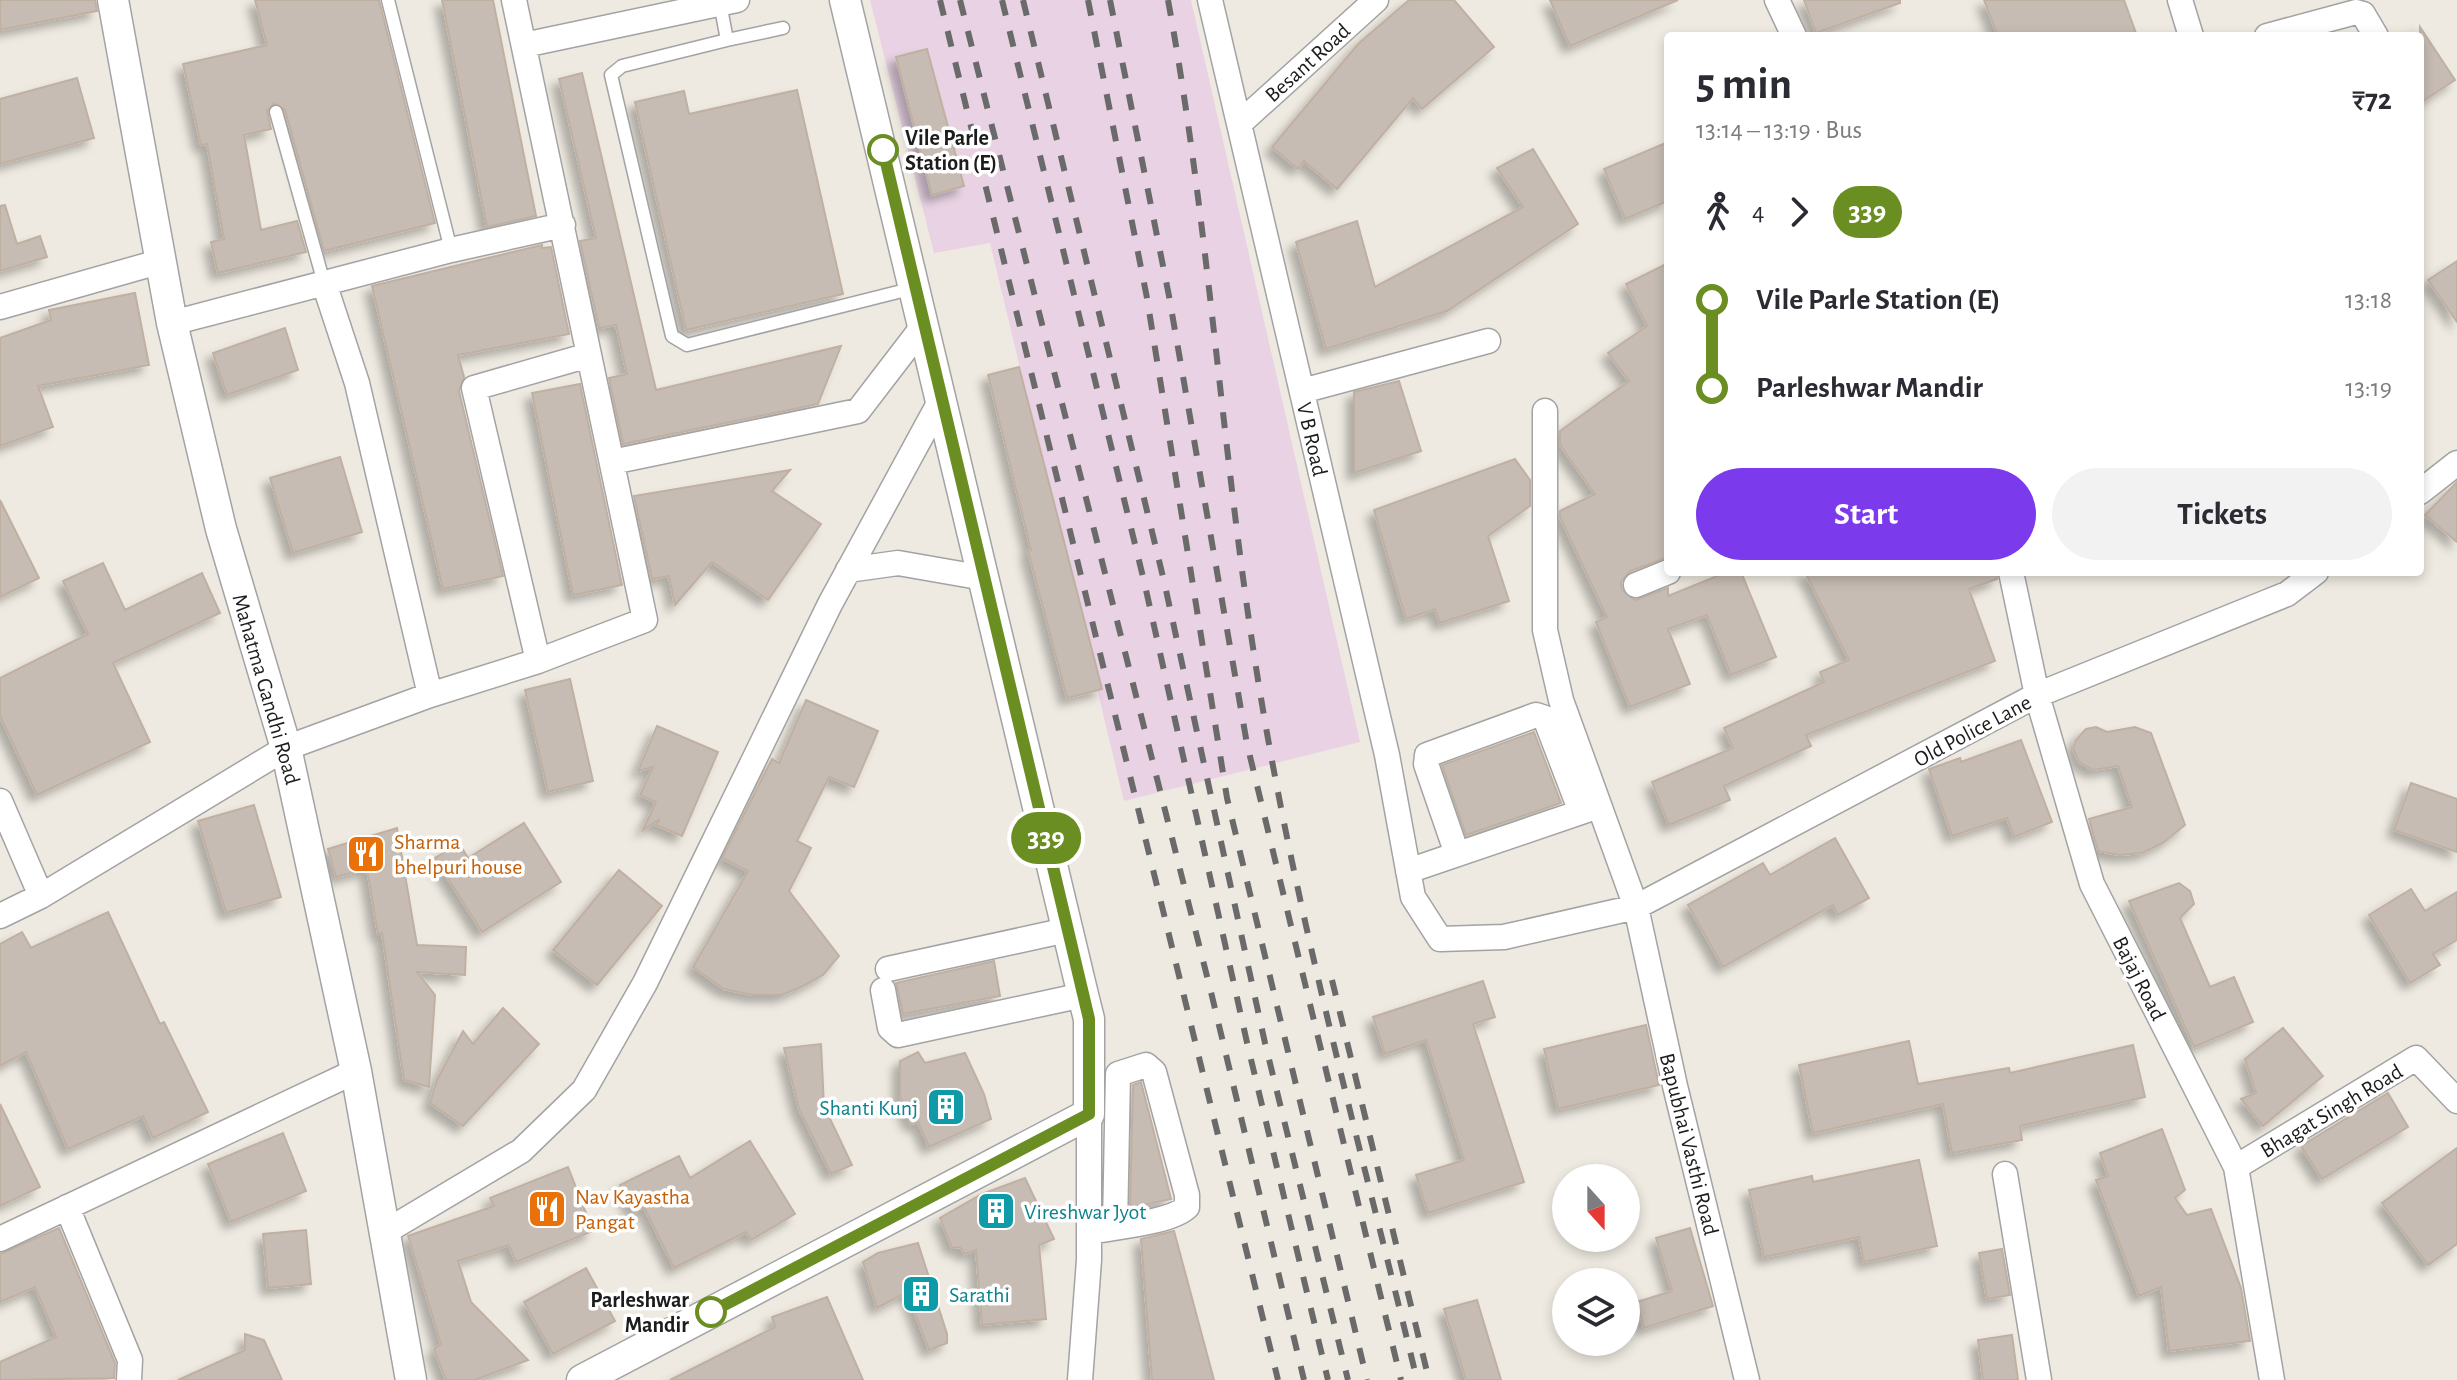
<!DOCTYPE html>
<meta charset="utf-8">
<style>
body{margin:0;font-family:"Alegreya Sans",sans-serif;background:#f2f2f3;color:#2b2b33;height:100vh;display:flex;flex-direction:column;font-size:30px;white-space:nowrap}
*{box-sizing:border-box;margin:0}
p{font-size:26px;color:#7c7c81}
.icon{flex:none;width:44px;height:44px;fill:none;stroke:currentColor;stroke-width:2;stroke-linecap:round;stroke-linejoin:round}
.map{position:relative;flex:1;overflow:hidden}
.details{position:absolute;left:1664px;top:32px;width:760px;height:544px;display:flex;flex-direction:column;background:#fff;border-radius:8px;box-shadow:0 4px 12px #0003}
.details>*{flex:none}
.badge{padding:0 16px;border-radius:26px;font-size:28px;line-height:52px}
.needle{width:52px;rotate:159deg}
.buttons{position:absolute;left:1552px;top:1164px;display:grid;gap:16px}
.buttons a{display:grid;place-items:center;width:88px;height:88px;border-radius:50%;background:#fff;box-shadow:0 4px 12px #0003;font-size:40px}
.map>.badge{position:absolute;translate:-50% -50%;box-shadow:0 0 0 4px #fff}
.legs{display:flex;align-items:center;gap:12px;height:88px;padding:0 32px;font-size:26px}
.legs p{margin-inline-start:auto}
.headline{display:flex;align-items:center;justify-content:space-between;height:136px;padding:0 32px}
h1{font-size:44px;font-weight:700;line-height:60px}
.action{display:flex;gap:16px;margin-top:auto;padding:16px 32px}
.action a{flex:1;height:92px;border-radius:48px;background:#7c3aed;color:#fff;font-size:32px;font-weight:700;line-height:92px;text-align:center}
.action a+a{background:#f2f2f3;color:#2b2b33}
ul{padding:0 32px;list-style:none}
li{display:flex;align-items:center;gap:28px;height:88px;font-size:30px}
li i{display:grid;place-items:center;width:12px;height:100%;margin:0 10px;background:currentColor}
li i::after{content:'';width:20px;height:20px;margin:-10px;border:6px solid;border-radius:50%;background:#fff}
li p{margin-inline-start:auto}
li:first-child i{background:linear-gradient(#0000 50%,currentColor 0)}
li:last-child i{background:linear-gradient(currentColor 50%,#0000 0)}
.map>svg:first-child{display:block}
.industrial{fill:#e8d2e3}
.building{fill:#c6bcb4;stroke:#c0b0a2;stroke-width:2;filter:url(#shadow)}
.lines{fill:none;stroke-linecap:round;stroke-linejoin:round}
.service-casing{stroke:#a3a3a3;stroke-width:15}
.minor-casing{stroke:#a3a3a3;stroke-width:27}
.tertiary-casing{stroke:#a3a3a3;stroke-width:33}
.service{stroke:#fff;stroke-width:12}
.minor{stroke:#fff;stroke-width:24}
.tertiary{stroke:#fff;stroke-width:30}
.rail{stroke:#6a6a6a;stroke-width:6;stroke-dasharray:16 16;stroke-linecap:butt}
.line-1-casing{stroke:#fff;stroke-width:18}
.line-1{stroke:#6b8e23;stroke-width:12}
.stop-1-dot{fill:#fff;stroke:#6b8e23;stroke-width:4}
.labels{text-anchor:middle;stroke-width:7;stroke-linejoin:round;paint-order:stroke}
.street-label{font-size:22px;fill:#1c1c1c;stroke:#fff}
.stop-label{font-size:22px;font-weight:bold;fill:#1c1c1c;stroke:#fff;text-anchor:start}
.food-label{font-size:22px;fill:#c56008;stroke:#fff;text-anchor:start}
.culture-label{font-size:22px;fill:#0d838f;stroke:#fff;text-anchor:start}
</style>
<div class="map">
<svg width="2457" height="1380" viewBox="0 0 2457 1380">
<defs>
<filter id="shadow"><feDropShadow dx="-7" dy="7" stdDeviation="4" flood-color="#0004"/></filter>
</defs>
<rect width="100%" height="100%" fill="#eeeae1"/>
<!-- industrial -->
<path class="industrial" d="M870,0H1191L1360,742L1124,801L990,243L934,253Z"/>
<!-- building -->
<path class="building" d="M0,0H95L97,11L0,30Z
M255,0H379L435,223L324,251L285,110L274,103L267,111L271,129L244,135L261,230L297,221L306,252L218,273L211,242L224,239L207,144L201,145L183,64L267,45Z
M442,0H493L536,216L487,227Z
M1409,0H1454L1494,47L1422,109L1413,98L1337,189L1304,161L1298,169L1272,147L1358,44Z
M1550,0H1678L1570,46Z
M1804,0H1900V3L1816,33Z
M1984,0H2124L2137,36H1998Z
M2420,27L2455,80L2420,103Z
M927,49L964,186L932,195L896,57Z
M582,73L656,390L841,346L818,404L623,444L609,378L627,374L616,325L599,328L580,241L596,238L559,79Z
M77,78L94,138L0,164V99Z
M797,90L843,294L686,330L635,102L684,91L689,114Z
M1668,142V201L1625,219L1604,169Z
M1533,149L1578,224L1447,311L1326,349L1296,242L1357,221L1375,287L1523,207L1497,168Z
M5,205L17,244L40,236L47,257L0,271V206Z
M542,245V248L551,247L569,334L458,355L464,377L459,391L503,576L443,589L372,286Z
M2457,261V322L2428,280Z
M1668,263V557L1630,571L1621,582L1622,590L1635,600L1668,588V596L1727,572H1741L1776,657L1731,675L1707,615L1668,629L1690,684L1630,707L1596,622L1607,617L1560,517V511L1595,494L1560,445V431L1629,381L1608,353L1647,326L1626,284Z
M135,293L149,365L38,386L53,427L0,446V338L51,320L49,310Z
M285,328L298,370L227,395L213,353Z
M1019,367L1102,689L1067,698L1028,551L1031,550L988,375Z
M1399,381L1421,451L1354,473V392Z
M580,384L622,585L573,595L532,393Z
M340,457L362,532L293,553L270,478Z
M1515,459L1530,480V506L1488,536L1509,601L1440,623L1435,609L1406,619L1374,510Z
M790,470L772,491L821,524L768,600L712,562L675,605L669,576L652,579L634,496Z
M2457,482V542L2425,515Z
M0,500L39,578L0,597Z
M103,563L125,610L202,573L220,613L113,663L150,742L37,795L0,716V678L88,634L63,581Z
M1805,572H1996L1997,579L1969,589L1995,661L1806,735L1811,746L1724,786L1730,800L1669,825L1652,782L1733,748L1724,728L1824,682L1820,672L1849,660Z
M570,679L593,781L548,792L525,690Z
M806,700L878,731L854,787L829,777L797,841L811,848L789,891L839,956L823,975L803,986L782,995H753L724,989L693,967L748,871L722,858L772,759L779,763Z
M657,726L718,752L682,836L656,825L660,819L643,830L656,802L640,795L653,767L638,771Z
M2096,727L2107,732L2135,727L2151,733L2185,825L2163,843L2142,853L2119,855L2098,851L2089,819L2132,807L2118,766L2093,770L2079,762L2073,748L2076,740L2086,729Z
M1534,732L1561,803L1466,835L1442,765Z
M2021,740L2052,822L2014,837L2007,818L1952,836L1929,769L1960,758L1961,762Z
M2411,783L2457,799V852L2394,830Z
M254,805L281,897L226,913L198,821Z
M524,823L561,882L482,932L435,858L459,843L468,858Z
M397,828L417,945L466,947L465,975L417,972L435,995L429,1087L404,1080L382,933L378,934L367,869L336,877L328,849Z
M1835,838L1869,898L1838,915L1833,905L1723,967L1688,905L1763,863L1770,875Z
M619,870L662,906L597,985L553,950Z
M2179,883L2190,891L2194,904L2180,918L2210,987L2234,977L2253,1022L2194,1047L2129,901Z
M2411,889L2425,911L2457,892V940L2433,954L2440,965L2410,983L2369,915Z
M108,912L160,1024L164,1022L208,1112L153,1138L143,1116L68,1149L26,1052L0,1066V944L22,932L31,948Z
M994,961L1000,996L903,1014L896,983Z
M1483,981L1495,1017L1473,1024L1524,1182L1428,1213L1416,1175L1464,1160L1426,1040L1385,1054L1373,1017Z
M503,1008L539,1044L463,1126L430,1103L437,1080L463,1031L473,1044Z
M1646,1025L1659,1085L1558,1109L1544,1049Z
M2283,1028L2323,1076L2263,1126L2241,1099L2256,1093L2245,1059Z
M1909,1041L1918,1084L2009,1068L2010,1073L2133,1045L2145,1097L2020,1126L2022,1140L1952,1153L1943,1104L1813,1133L1799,1065Z
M821,1044L824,1106L852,1165L831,1174L799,1109L784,1048Z
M918,1052L925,1063L965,1053L984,1094L991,1119L929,1147L918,1122L911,1124L900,1096V1061Z
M1141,1082L1171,1199L1130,1208L1133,1085Z
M2388,1093L2408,1127L2322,1179L2301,1146Z
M0,1104L40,1187L0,1206Z
M2162,1129L2185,1190L2175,1198L2187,1215L2211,1209L2241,1288L2250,1341L2169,1351L2161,1287L2139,1296L2096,1180L2108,1176L2100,1153Z
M283,1133L306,1191L231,1222L208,1164Z
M750,1141L795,1214L751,1240L746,1232L674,1268L644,1207L634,1213L620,1185L679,1156L690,1178Z
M2457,1148V1244L2428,1265L2382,1203Z
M1919,1160L1937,1246L1864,1262L1859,1237L1764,1257L1749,1190L1812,1176L1813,1182Z
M568,1167L593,1231L516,1262L509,1245L458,1261L471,1302L528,1360L475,1380H446L434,1349L441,1344L408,1236L494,1206L490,1198Z
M1025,1178L1054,1239L1039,1245L1046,1319L982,1325L976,1250L965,1254L960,1247L952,1248L940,1218L982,1194Z
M59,1228L115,1363L114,1378L0,1380V1362L56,1337L35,1287L0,1302V1254Z
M1690,1228L1713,1306L1644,1328L1637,1302L1672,1291L1656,1238Z
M306,1230L311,1284L268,1288L263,1234Z
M1174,1231L1214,1380H1152L1141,1239Z
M918,1243L947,1334V1343L929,1350L907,1292L877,1308L863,1262L878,1253Z
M2002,1249L2010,1295L1987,1299L1979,1253Z
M586,1268L615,1321L553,1354L524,1302Z
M827,1297L863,1380H670L775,1327L772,1317Z
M1477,1300L1501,1380H1466L1444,1309Z
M245,1334L264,1340L282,1380H178L245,1350Z
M2012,1335L2018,1380H1983L1978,1340Z"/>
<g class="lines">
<!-- service casing -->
<g class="service-casing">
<path id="service" d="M388,0L451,250
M720,3L727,40L783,28
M727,40L622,66L611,75L672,336L687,345L914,288
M276,112L324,283"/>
</g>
<!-- minor casing -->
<g class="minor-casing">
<path id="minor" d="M1210,0L1387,755L1413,897L1440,939L1504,937L1636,907L2037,695L2287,594L2316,572
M1777,0L1794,36
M2180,0L2191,36
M2267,36L2356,12L2363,14L2376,36
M524,45L737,0
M1239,124L1376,0
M324,283L357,383L430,695
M0,307L162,261
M172,323L451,250L563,225
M1302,391L1488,341
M1545,411V630L1561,700L1636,907L1675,1086L1747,1380
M612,462L858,411L924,325
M2420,492L2457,463
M848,570L898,563L984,578
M2011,572L2037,695L2092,884L2236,1167L2272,1380
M1636,585L1668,572
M538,661L474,388L589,355
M0,801L41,896
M1457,854L1426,764L1427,755L1536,715L1545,718L1581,812
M1408,871L1593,808
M0,916L41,896L286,748L430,695L538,661L645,620L514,0
M888,969L1067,930
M883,990L890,1028L898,1035L1083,995
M2236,1167L2416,1058L2457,1101
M2005,1174L2039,1380
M67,1207L130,1360L129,1380
M385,1232L521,1151L584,1090L645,983L830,604L942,398
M1089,1232C1113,1227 1170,1223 1187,1207V1195L1154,1072L1146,1065L1118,1074L1115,1227
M0,1239L356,1071
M1080,1380L1089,1260V1114"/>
</g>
<!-- tertiary casing -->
<g class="tertiary-casing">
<path id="tertiary" d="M113,0L172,323L221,529L286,748L356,1071L411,1380
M582,1380L1089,1114V1019L1083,995L845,0"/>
</g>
<!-- service -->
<use href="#service" class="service"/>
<!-- minor -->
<use href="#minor" class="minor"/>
<!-- tertiary -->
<use href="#tertiary" class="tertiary"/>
<!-- rail -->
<path class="rail" d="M940,0L1278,1380
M960,0L1211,992L1304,1380
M1002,0L1144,581L1248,1047L1328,1380
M1023,0L1164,581L1265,1043L1348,1380
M1088,0L1147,298L1227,798L1367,1380
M1110,0L1169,296L1247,744L1401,1380
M1168,0C1210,229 1222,462 1260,692C1298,924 1362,1152 1417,1380
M1332,980L1429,1380"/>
</g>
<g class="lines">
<!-- line-1 casing -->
<g class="line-1-casing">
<path id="line-1" d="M711,1312L1089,1114V1019L883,150"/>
</g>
<!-- line-1 -->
<use href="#line-1" class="line-1"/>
</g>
<!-- icons -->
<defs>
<g id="restaurant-square" transform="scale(2)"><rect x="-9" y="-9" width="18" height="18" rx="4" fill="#e8710a" stroke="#fff"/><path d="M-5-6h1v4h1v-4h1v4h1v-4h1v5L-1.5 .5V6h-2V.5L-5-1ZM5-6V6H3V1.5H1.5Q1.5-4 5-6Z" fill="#fff"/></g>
<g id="building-square" transform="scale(2)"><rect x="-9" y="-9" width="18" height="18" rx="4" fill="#0f9aa8" stroke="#fff"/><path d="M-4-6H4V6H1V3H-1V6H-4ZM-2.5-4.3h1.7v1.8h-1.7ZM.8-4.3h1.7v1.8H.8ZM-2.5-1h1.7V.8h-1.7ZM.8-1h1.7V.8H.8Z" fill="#fff"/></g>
</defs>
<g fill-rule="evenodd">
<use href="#restaurant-square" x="366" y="854"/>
<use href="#building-square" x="946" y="1107"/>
<use href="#restaurant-square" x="547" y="1209"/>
<use href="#building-square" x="996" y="1211"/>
<use href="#building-square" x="921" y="1294"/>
</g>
<!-- markers -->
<g class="stop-1-dot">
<circle cx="883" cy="150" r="14"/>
<circle cx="711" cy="1312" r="14"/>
</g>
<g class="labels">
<!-- street labels -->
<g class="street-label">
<text transform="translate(1307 62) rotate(-42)" y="8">Besant Road</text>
<text transform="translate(1313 439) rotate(77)" y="8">V B Road</text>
<text transform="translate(267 689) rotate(74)" y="8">Mahatma Gandhi Road</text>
<text transform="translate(1972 730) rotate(-28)" y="8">Old Police Lane</text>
<text transform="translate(2140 978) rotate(63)" y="8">Bajaj Road</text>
<text transform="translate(2331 1110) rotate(-31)" y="8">Bhagat Singh Road</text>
<text transform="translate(1690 1144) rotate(76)" y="8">Bapubhai Vasthi Road</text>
</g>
<!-- stop labels -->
<g class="stop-label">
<text x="905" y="145">Vile Parle<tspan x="905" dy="25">Station (E)</tspan></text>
<text x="689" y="1307" text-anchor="end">Parleshwar<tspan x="689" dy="25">Mandir</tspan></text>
</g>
<!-- food labels -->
<g class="food-label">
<text x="394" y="849">Sharma<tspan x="394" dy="25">bhelpuri house</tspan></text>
<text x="575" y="1204">Nav Kayastha<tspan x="575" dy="25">Pangat</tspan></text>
</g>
<!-- culture labels -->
<g class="culture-label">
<text x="918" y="1115" text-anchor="end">Shanti Kunj</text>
<text x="1024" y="1219">Vireshwar Jyot</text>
<text x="949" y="1302">Sarathi</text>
</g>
</g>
</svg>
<div class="buttons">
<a><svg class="needle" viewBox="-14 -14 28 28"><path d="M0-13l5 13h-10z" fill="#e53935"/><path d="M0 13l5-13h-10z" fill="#7c7c81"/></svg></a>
<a><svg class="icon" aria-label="layers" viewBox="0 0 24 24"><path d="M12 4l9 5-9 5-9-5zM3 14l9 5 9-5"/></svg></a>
</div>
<b class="badge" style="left:1046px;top:838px;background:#6b8e23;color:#fff">339</b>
<section class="details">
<div class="headline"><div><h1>5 min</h1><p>13:14 – 13:19 · Bus</p></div><b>₹72</b></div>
<div class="legs"><svg class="icon" aria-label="walk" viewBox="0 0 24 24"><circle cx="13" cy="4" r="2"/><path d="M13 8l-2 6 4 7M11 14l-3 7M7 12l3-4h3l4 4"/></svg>4<svg class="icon" aria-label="forward" viewBox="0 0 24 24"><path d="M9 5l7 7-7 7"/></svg><b class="badge" style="background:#6b8e23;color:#fff">339</b></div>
<ul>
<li><i style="color:#6b8e23"></i><b>Vile Parle Station (E)</b><p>13:18</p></li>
<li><i style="color:#6b8e23"></i><b>Parleshwar Mandir</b><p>13:19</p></li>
</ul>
<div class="action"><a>Start</a><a>Tickets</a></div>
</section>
</div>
